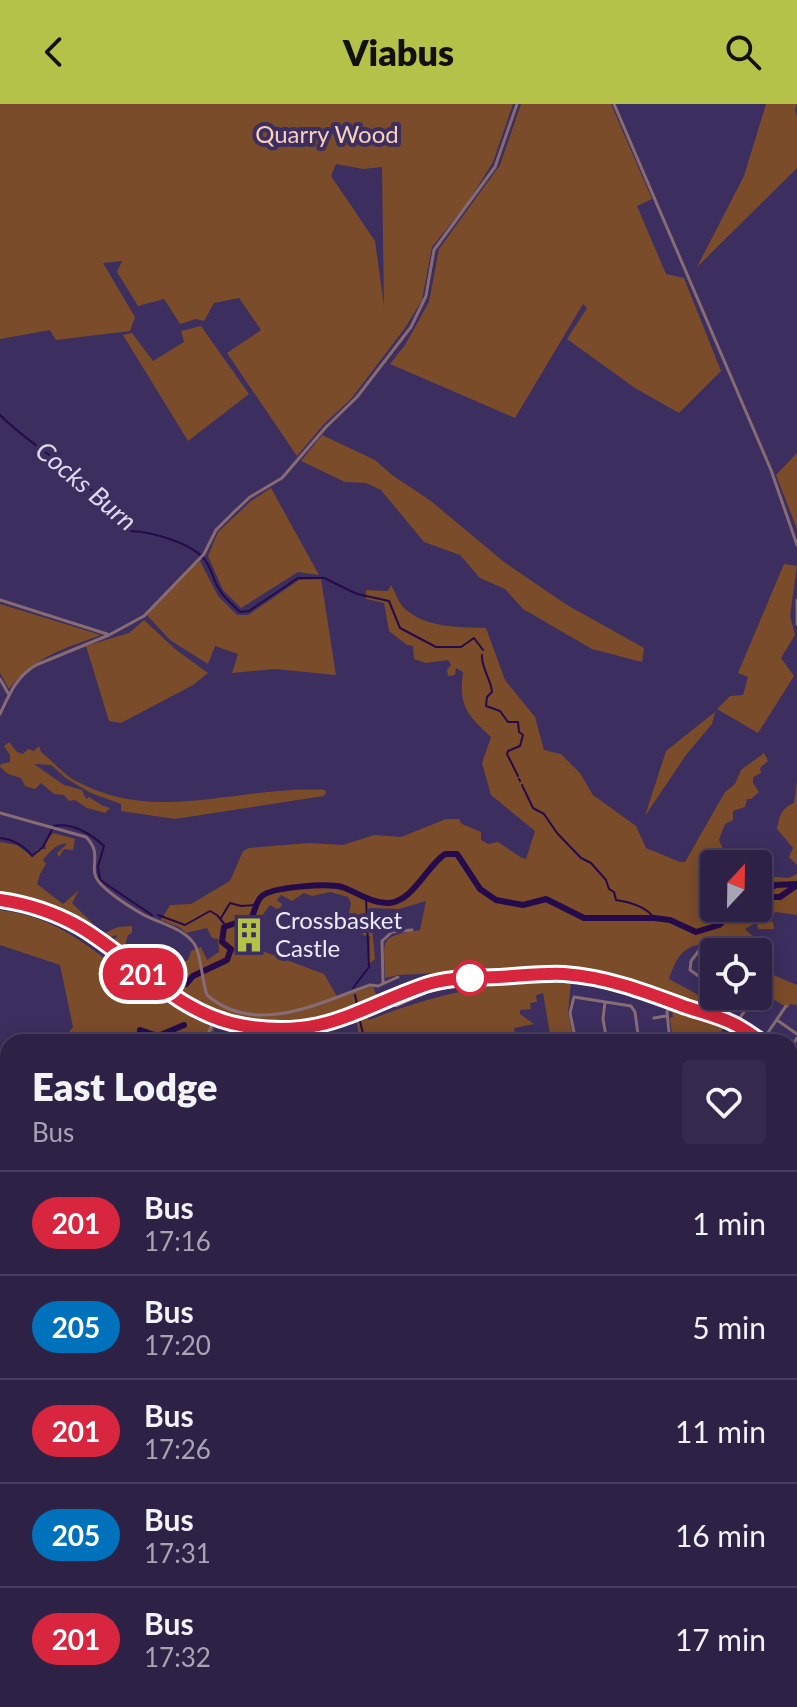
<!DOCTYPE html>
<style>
body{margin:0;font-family:Lato,sans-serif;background:#352a4d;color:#f1f3f6;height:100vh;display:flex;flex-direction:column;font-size:30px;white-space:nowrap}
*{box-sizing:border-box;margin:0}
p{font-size:26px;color:#a7a4b3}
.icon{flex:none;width:44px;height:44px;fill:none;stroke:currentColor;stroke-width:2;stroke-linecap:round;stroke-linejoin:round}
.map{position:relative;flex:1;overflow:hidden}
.panel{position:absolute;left:0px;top:930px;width:798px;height:674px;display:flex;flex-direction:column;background:#2d2246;border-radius:24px 24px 0 0;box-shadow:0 4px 20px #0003,0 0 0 2px #483f5f}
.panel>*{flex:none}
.badge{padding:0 16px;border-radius:26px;font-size:28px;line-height:52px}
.needle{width:52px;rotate:22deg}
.fabs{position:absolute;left:700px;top:746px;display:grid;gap:16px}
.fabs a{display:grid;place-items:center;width:72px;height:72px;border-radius:8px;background:#2d2246;box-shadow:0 4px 20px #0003,0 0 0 2px #483f5f;font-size:40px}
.map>.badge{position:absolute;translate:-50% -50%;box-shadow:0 0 0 4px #fff}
.round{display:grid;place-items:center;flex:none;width:84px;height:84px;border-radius:8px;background:#352a4d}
.summary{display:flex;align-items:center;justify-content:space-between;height:136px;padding:0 32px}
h1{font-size:38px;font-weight:800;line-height:60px}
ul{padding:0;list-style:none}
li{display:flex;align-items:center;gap:24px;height:104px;padding:0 32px;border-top:2px solid #483f5f}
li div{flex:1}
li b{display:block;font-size:30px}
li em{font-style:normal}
li .badge{min-width:88px;font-weight:700;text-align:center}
header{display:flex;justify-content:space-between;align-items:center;height:104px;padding:0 32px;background:#b5c249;color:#111;font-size:36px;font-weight:800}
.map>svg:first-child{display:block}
.green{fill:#7b4c2a;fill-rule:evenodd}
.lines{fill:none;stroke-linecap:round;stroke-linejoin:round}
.stream{stroke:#250b4c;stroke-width:2}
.river{stroke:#250b4c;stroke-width:6}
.minor{stroke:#876c75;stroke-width:3}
.tertiary{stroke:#876c75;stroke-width:5}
.secondary{stroke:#b28897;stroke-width:6}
.trunk{stroke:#e3a6bd;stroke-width:9}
.line-casing{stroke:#fff;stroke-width:18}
.line{stroke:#d7263d;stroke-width:12}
.stop-dot{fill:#fff;stroke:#d7263d;stroke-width:4}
.labels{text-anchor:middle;stroke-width:8;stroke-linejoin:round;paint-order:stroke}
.park-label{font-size:24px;fill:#f7d0b7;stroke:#3c2e5e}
.poi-label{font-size:24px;fill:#edeafc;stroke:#3c2e5e;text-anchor:start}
.water-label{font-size:26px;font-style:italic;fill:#dedaee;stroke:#3c2e5e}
</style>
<header><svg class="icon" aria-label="back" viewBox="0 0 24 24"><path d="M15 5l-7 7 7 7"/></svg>Viabus<svg class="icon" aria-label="search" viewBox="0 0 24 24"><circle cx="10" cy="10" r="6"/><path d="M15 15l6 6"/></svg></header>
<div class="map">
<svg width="797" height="1603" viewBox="0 0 797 1603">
<rect width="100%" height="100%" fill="#3c2e5e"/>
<!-- green -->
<path class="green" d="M0,0H513L493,58L468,98L432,143L422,196L405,224L351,295L324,320L297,352L227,249L261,226L239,194L214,199L204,217L196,215L180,220L164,195L138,202L117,168L122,157L103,159L135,213L130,227L56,236L50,226L0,235ZM336,60L363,65L382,63L384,202L375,137L331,72Z
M521,0H611L652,95L637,102L666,170L684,174L721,267L679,309L635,284L567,235L587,204L583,200L515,314L390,260L405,241L429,198L439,145L500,61Z
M766,0H797L795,6L797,13V64L697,163L744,72Z
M201,222L249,290L188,337L123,231L132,229L153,257L184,238L181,227Z
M322,331L375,356L392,371L431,397L504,458L567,501L644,544L642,558L592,545L523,505L505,485L480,474L460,451L424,438L381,386L366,379L345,378L301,357Z
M797,349V425L776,371Z
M271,384L319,471L298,468L241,504L223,486L208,452L218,428L251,397Z
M200,457L218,492L237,511H248L299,476L321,475L336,571L275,565L232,569L238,550L215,542L208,560L170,536L147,511L186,468Z
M784,460L797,462L790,512L795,531L781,554L794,572L758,629L717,605L730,592L743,591L748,573L738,569Z
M391,481C395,487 398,498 404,504C425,524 459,523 486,524L505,576L535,613L544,646L561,650L580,669L593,691L636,722L646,744L680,758H685L725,688L735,680L741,666L764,649L768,657L760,664L761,669L753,673V679L759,688L751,695H747L745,703L733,707V716L725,720L719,736L723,745L718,760H714V804H758V762L764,764V772L789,774L797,770V811L776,808L759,818H773L774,825H758L757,818L745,825L760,839L759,865L797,881V901L790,900L788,904L758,886V848H719L722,841C689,837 679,845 669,875L702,893L710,905L708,907L620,876L568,868L466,871L457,868L398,871L385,874C384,834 378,833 420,826L426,797L399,805L370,804L375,855L369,860L370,832L363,831L360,818L348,815L351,799L348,793L330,788L312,792L304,789L292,797L281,791L277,796L282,800L281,803L277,805L270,801L256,820L238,824L237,834L246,844L257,845L324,870L338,894L373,882L378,896C367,901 356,908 345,912C286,933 219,915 167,885L163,880C171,870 175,861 188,856L191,847L201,843L207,856L219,848L218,835L212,834L207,824L186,829L179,823L161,816L170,801L191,800L230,777L243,747L249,744L309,739L343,741L374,731L401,733L446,715H459L462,720L481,728V736L488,740L498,738L522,754L526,755L535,727L491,691L482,659L491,633C466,609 459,603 463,568L456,564L455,571L448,572L447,566L451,561L448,556L426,559L414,555L413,542L407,541L389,527L384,499L366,495V486L388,487Z
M0,500L101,531C65,544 32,554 9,585L0,569Z
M144,516L175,545L208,569L193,581L121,619L109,617L86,542L129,529Z
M715,608L712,620L686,651L645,712L666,647Z
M9,638L17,648L23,650L28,645L34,647L39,642L41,648C53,657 62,669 74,676C157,722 238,681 325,686L326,689L324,692L175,715L121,707V700L91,689L67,675L51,661L34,660L64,681L82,686L86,695L89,693L103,702L110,704L105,709L87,704L75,696L69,697L64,691L54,690L41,679L35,685L25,682L21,674L8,670L0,663L1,660L10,658V651L4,642Z
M797,677V761L789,753L793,744L777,725C779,713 781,704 794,699Z
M53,729L75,735L73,746L64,745L59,753L57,749L67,740C57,738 49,749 43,756L46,760L40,770L37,780L63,800L79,786L72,799L103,830L118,823L132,822V829L128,831L124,845L115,844L113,836L117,833L116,831L105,836C72,814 39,799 0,793V738L17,741L33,753L37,745H46L45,739Z
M0,806C53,813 79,835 120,866C149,888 180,908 214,924L213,928L259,938H61L73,923L60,861L0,841Z
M558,874L619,881L626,886L571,878L568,909L574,938H348L349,931L359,933L356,913L365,909L369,916C437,890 486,880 558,874ZM543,889L550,930L516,937L514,924L534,920L520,910V906L531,905L530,899L537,898L536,891Z
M672,903L677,904L726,921L713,938H673L670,914L673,913L672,908H669Z
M0,1003L8,1009V1596H234L232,1603H0Z
M236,1596H298L297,1601L300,1603H234Z
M365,1596H480L487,1603H374Z
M623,1596H691L697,1603H617Z"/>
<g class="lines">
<!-- stream -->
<path class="stream" d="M0,311C19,330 37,342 59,358C86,377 108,404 131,427C152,428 192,439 205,456C212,465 213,476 219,485C224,494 233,501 240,508L249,507L298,474H324L357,490L389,497L400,524L436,543H461L474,534L483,546
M482,551C481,564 491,575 492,588L487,593L486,602L500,607L508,618H518L519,628L523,631L520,642L508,647L507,650L518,672
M519,675L520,677
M522,681L533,704L544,710L557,729L581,754L591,759L606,776L609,785L614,788L616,796C629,798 646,802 654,814
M0,734C12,735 25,742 32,752L43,743L54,722C72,718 91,730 104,742L98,762L100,776L152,811
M158,811L185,821L210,807L217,811L226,822
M221,814L230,799L241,802L256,801
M353,884L369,863L366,794
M355,891L358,905
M359,913L365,938
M790,1507L797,1510
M0,1593L14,1601"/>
<!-- river -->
<path class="river" d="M762,793H780L797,781
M758,794L775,781L797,780
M186,880L193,872L227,856L231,845L222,838L224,823L251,814C256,806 255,798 262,792C272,783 328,779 342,783C357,788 372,800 389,799C414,796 426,763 445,750H457L480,785L496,796L523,801L546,795L584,814H654L670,816L696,828L719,821L737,804
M139,938L140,926L158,932L184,921
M0,1165L8,1158"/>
<!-- minor -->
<path class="minor" d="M614,0L771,366L797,441
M0,496L107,530
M797,496V520
M0,575L8,589
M0,610C10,589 16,573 36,561L109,531L144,512L204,450L216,426L235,407L250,393L282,374L326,323L357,293L411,223L426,192L434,146L495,63L517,0
M0,709L86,733C104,751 87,764 99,778C110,791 130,803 144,811C161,820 187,825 196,843C202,858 202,877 207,891C255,933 319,899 370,881L378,882
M701,844L691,857L690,866L714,883
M383,878L382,837L392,828L412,826
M708,879L714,869
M378,882L398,873
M722,892V897
M740,892L750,899
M670,897L667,908L670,938
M605,898L603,915L607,938
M654,914L666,912
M777,916L797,930
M208,930L213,918
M767,930L786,902
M576,938L570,909L574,893L631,902L635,908L639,938
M732,938L728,931L755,892
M790,945L797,934
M790,981L797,984
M790,998L797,993
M790,1382L797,1379
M0,1388L8,1384
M790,1452L797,1479
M790,1560L797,1569
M790,1589L797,1583
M314,1596L321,1603
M709,1596L721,1603
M760,1603L765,1596"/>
<!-- tertiary -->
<path class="tertiary" d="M790,1139L797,1135
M357,1603L362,1596"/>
<!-- secondary -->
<path class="secondary" d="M386,896L427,880L458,874L563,870L612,877L634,883L731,918L763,938
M386,896L396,900L428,886L470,877
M790,957L797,962"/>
<!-- trunk -->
<path class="trunk" d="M0,796C91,809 122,868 195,906C234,926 284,930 326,938
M281,925C319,927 353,913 386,896
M790,1050L797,1052
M790,1092L797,1096
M790,1107L797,1112"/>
</g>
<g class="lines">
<!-- line casing -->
<g class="line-casing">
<path id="line" d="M0,796C28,800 55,809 80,823C136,856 177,911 245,922C324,935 356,905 425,881C449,873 472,874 497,873C519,872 542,869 564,870C607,873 646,888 686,903C701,908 718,912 732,919C743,924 753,932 763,938"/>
</g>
<!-- line -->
<use href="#line" class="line"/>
</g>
<!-- icons -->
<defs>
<g id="building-bare" transform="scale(2.76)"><path d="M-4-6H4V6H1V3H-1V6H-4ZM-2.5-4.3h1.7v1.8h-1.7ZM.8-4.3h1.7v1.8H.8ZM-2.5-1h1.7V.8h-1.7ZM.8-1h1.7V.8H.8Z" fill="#b5c249" stroke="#3c2e5e" stroke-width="2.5" paint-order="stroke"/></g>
</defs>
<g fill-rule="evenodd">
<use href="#building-bare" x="249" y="831"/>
</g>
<!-- markers -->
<circle class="stop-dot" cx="470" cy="874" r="16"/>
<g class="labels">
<!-- park labels -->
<g class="park-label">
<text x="327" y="39">Quarry Wood</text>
</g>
<!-- poi labels -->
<g class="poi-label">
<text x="275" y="825">Crossbasket<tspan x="275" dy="28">Castle</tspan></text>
</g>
<!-- water labels -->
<g class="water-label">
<text transform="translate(86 382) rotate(40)" y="9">Cocks Burn</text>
</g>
</g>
</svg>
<div class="fabs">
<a><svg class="needle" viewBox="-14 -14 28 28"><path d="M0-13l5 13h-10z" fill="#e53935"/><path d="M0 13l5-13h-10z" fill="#a7a4b3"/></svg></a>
<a><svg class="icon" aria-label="locate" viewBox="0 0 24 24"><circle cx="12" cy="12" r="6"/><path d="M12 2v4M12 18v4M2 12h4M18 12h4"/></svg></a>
</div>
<b class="badge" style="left:143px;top:870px;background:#d7263d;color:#fff">201</b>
<section class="panel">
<div class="summary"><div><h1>East Lodge</h1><p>Bus</p></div><a class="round"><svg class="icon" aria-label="heart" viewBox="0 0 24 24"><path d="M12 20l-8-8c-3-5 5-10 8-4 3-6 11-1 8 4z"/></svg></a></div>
<ul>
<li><span class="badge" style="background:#d7263d;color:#fff">201</span><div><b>Bus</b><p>17:16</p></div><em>1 min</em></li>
<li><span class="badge" style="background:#0072bc;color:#fff">205</span><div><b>Bus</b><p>17:20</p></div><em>5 min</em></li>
<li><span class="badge" style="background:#d7263d;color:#fff">201</span><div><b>Bus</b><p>17:26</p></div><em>11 min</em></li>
<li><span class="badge" style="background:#0072bc;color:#fff">205</span><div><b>Bus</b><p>17:31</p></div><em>16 min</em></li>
<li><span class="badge" style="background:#d7263d;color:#fff">201</span><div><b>Bus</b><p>17:32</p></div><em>17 min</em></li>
</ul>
</section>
</div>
